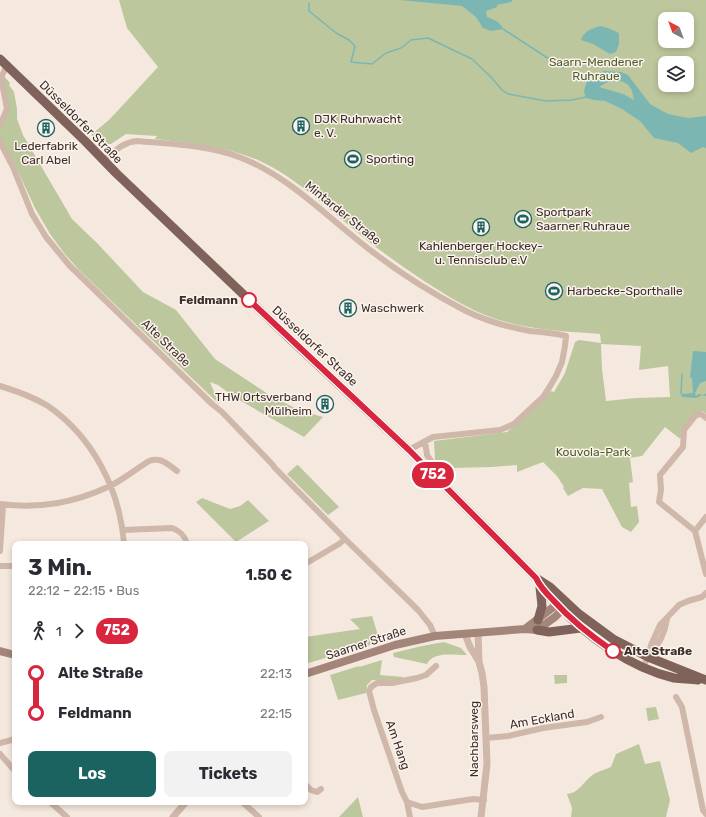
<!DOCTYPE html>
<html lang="de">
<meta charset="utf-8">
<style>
body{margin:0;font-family:Rubik,sans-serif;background:#f2f2f3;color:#2b2b33;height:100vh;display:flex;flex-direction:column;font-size:15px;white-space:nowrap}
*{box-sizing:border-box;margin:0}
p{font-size:13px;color:#7c7c81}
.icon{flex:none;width:22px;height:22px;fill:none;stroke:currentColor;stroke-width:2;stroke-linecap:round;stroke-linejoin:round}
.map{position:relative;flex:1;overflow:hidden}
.side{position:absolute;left:12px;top:541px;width:296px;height:264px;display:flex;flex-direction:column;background:#fff;border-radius:8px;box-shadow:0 2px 6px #0003}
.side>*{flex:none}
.badge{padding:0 8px;border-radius:13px;font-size:14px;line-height:26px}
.needle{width:26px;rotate:319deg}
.tools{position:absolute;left:658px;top:12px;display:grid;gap:8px}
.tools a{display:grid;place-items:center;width:36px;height:36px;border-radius:8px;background:#fff;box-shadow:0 2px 6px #0003;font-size:20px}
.map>.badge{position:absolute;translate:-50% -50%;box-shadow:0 0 0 2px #fff}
.legs{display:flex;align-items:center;gap:6px;height:44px;padding:0 16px;font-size:13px}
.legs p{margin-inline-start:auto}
.overview{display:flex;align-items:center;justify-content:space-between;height:68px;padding:0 16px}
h1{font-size:22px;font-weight:700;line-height:30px}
.button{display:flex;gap:8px;margin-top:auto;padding:8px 16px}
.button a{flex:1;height:46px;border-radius:8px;background:#1a6360;color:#fff;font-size:16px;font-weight:700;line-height:46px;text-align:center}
.button a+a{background:#f2f2f3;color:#2b2b33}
ul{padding:0 16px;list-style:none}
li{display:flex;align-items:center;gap:14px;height:40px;font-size:15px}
li i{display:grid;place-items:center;width:6px;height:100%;margin:0 5px;background:currentColor}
li i::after{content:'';width:10px;height:10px;margin:-5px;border:3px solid;border-radius:50%;background:#fff}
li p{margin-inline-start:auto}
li:first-child i{background:linear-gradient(#0000 50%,currentColor 0)}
li:last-child i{background:linear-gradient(currentColor 50%,#0000 0)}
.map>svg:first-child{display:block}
.green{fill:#bdc79d;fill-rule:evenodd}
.water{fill:#7bb6b2;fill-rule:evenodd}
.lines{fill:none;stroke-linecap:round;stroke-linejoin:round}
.stream{stroke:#7bb6b2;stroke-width:1.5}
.minor{stroke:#cfb7a9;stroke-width:6}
.tertiary{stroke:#cfb7a9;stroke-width:7}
.secondary{stroke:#a4857a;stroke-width:8}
.primary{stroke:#7f6259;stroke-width:9}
.line-1-casing{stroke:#fff;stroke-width:9}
.line-1{stroke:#d7263d;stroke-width:6}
.stop-1-dot{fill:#fff;stroke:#d7263d;stroke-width:2}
.labels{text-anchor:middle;stroke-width:3;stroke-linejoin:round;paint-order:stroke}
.park-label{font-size:12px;fill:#505d2a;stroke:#fcf3ed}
.poi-label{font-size:12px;fill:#3c2e2a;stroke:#fcf3ed;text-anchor:start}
.street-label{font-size:12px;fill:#3c2e2a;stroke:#fcf3ed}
.stop-label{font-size:12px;font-weight:bold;fill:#3c2e2a;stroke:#fcf3ed;text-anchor:end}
</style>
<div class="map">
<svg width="706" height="817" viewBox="0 0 706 817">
<rect width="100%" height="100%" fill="#f5e9df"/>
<!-- green -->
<path class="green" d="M119,0H706V414L703,411L696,413L682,438H679L665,427L642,456L630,458L633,482L629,483L631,507L637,506L639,522L631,532L622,527L602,489L583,488L568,496L563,488L564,487L557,476L543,462L517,472V465L492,467L453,468L445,475L435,460L434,441L507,432L543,400L551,391L554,392L565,373L575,342L579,340L601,343L600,334C560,331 523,330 485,315C463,306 443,293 424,281C399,264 374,247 351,227C322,203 293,176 258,160C225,146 191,143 155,139L157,136L126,134L111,144H100L91,135L110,119L158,67L127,28ZM665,19H687V41H665ZM665,63H687V85H665ZM601,344L641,346L639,370L668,366L670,397L636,398L606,401L602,369Z
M3,75L10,83L9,85L14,92L17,109V119L23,135L72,219L97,243L143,292L176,310L215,359L271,396L299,410L323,417L304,437L234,397L218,385L210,382L219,404L79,270L64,253L50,234L35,208L13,161L0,140V129L8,109Z
M297,465H298L339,507L328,515L287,474Z
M202,498L230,509L240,506L248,500L269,521L236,542L196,502Z
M372,616L380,642L305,664V637L360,629L350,619Z
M444,642L461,648L467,655C454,655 433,651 427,664L394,657L393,653L422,646Z
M382,660L380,675L404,677C395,683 382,680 372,680L367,685L366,693L338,700L330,675L359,666V667Z
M554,675H567V683L555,684Z
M656,707L659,719L648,721L646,708Z
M639,744L645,764L660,761L670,800L666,817H571L572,808L567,794C578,793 582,784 590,777C595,772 604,770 611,767L616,754Z
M358,797L363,817H339Z"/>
<!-- water -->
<path class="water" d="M400,0H513L511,2L497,5V7L486,11L487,17C494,20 500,21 503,29L491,31L483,28L476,17L462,6Z
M600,26L608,28L619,33V44L616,52L610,54L593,44L581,40C584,31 591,29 600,26Z
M604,71L621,72L628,75L650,104L668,114L688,118L706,116V148L703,147L691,153L678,143L654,138L640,121L622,109L605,101L594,100L586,98L584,91L588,78ZM621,81C631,85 632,89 634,100L623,94L599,87L608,82Z
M693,351L706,352V381L700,383L695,393L696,396L699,394L704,395L706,393V396H704L702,395L696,398L682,397L681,394L693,393L692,378H690Z"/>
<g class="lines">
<!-- stream -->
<path class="stream" d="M309,3V11L336,33L349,40L355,46L351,62L372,64L386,53L401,48L411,40L428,38L472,59L491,77L502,90L508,94L546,101L572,100L586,97
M503,29L563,68
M681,394L682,374"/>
<!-- minor -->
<path class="minor" d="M0,125L7,109L1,78L7,65
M0,142L13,167L32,214L46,237L69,265L212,404L222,412L272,464L275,468L345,539L418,610L430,625L435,636
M104,160C115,151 123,142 137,141C169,144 210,145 239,157C284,174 318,208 355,238C389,266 427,291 466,311C486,321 508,327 530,331C542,332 554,333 566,336L565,346L562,362L556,376L549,388L543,397L514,424L500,430L433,437L409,450
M0,386C17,391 33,397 48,406C93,437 120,490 124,544
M706,418L701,414L696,415L684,430L683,447L660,475L661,490L659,502L695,531L706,574
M425,441L427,455L438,471L440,480
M0,504C40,509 74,503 110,486C124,479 136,469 149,461C162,457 167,464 177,471
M123,530L172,528C180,531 185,535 187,544
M695,531L706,517
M0,551L3,505
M305,564L339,544L345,539
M0,566H15
M649,656C658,646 665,633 667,619
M643,667L648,657L651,645L660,625L679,605L688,601L702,597L706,593
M676,697L682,707L703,810L706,814
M486,738L508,736L543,728L587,722L601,717
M0,743L15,739
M0,754L15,771
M305,784L311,790L317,792L321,789
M50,802L67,817
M242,802L259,817
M407,802L422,807L473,799L484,800
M410,817L407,802L402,792L374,710L369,691L371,687L377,683H392L417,678L426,675L436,666"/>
<!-- tertiary -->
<path class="tertiary" d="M478,633L479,662L482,673L484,687L486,738L487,764L481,817
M465,634L470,647L478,660
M173,817L186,802"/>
<!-- secondary -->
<path class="secondary" d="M525,629L561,601
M0,651L15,655
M305,674L395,645L435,636L525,629L537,630L555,617L566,606"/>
<!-- primary -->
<path class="primary" d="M0,59L85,141L116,173L288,337L409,450L536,578L550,587L579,614L613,639L648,657L706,680
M537,579C541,590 550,597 558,605C587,637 631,668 674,678C682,679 690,679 698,680
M538,620L542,606L540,587
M537,630L549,632L581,628"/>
</g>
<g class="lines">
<!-- line-1 casing -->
<g class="line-1-casing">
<path id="line-1" d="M249,300L409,450L536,578C540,587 546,593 553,600C571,620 591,636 613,651"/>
</g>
<!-- line-1 -->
<use href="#line-1" class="line-1"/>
</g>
<!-- icons -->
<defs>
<g id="building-ring" transform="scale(0.9)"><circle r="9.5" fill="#fcf3ed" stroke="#1a6360" stroke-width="1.5"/><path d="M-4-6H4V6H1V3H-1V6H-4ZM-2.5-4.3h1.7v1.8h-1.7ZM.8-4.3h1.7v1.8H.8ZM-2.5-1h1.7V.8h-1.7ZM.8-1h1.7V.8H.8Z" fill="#1a6360"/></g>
<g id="stadium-ring" transform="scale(0.9)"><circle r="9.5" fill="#fcf3ed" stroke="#1a6360" stroke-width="1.5"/><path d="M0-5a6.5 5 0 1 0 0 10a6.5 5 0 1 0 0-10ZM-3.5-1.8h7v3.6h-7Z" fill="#1a6360"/></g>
</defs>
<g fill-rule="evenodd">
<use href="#building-ring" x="301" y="126"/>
<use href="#building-ring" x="46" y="128"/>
<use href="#stadium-ring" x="353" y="159"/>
<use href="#stadium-ring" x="523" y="219"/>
<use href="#building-ring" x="481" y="227"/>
<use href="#stadium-ring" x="554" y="291"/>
<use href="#building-ring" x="348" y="308"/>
<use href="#building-ring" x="325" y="404"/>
</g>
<!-- markers -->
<g class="stop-1-dot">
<circle cx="249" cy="300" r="7"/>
<circle cx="613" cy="651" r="7"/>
</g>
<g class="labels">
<!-- park labels -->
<g class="park-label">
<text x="596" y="66">Saarn-Mendener<tspan x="596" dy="14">Ruhraue</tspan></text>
<text x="593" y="456">Kouvola-Park</text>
</g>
<!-- poi labels -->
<g class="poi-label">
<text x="314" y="123">DJK Ruhrwacht<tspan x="314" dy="14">e. V.</tspan></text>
<text x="46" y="150" text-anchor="middle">Lederfabrik<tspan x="46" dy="14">Carl Abel</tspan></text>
<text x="366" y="163">Sporting</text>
<text x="536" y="216">Sportpark<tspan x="536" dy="14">Saarner Ruhraue</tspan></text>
<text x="481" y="250" text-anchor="middle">Kahlenberger Hockey-<tspan x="481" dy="14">u. Tennisclub e.V</tspan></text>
<text x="567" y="295">Harbecke-Sporthalle</text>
<text x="361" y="312">Waschwerk</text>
<text x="312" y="401" text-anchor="end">THW Ortsverband<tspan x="312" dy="14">Mülheim</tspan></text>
</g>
<!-- street labels -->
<g class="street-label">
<text transform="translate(81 122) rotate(45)" y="4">Düsseldorfer Straße</text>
<text transform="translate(343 213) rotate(39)" y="4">Mintarder Straße</text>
<text transform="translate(166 343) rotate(44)" y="4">Alte Straße</text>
<text transform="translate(315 346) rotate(43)" y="4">Düsseldorfer Straße</text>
<text transform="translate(366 643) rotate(-18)" y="4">Saarner Straße</text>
<text transform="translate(542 719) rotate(-10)" y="4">Am Eckland</text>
<text transform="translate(474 739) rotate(-90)" y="4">Nachbarsweg</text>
<text transform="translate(398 745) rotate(71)" y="4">Am Hang</text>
</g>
<!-- stop labels -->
<g class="stop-label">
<text x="238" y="304">Feldmann</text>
<text x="624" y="655" text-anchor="start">Alte Straße</text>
</g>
</g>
</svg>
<div class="tools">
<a><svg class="needle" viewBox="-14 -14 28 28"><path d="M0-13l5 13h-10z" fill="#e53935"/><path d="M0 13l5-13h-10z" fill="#7c7c81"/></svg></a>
<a><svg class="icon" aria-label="layers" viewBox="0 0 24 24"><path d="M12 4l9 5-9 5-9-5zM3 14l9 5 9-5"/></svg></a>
</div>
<b class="badge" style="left:433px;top:475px;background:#d7263d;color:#fff">752</b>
<section class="side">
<div class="overview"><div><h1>3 Min.</h1><p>22:12 – 22:15 · Bus</p></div><b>1.50 €</b></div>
<div class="legs"><svg class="icon" aria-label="walk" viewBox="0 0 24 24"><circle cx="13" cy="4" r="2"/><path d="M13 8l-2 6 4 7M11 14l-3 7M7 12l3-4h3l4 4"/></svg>1<svg class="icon" aria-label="forward" viewBox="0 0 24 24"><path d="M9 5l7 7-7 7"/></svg><b class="badge" style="background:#d7263d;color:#fff">752</b></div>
<ul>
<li><i style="color:#d7263d"></i><b>Alte Straße</b><p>22:13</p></li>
<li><i style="color:#d7263d"></i><b>Feldmann</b><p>22:15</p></li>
</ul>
<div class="button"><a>Los</a><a>Tickets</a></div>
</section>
</div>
